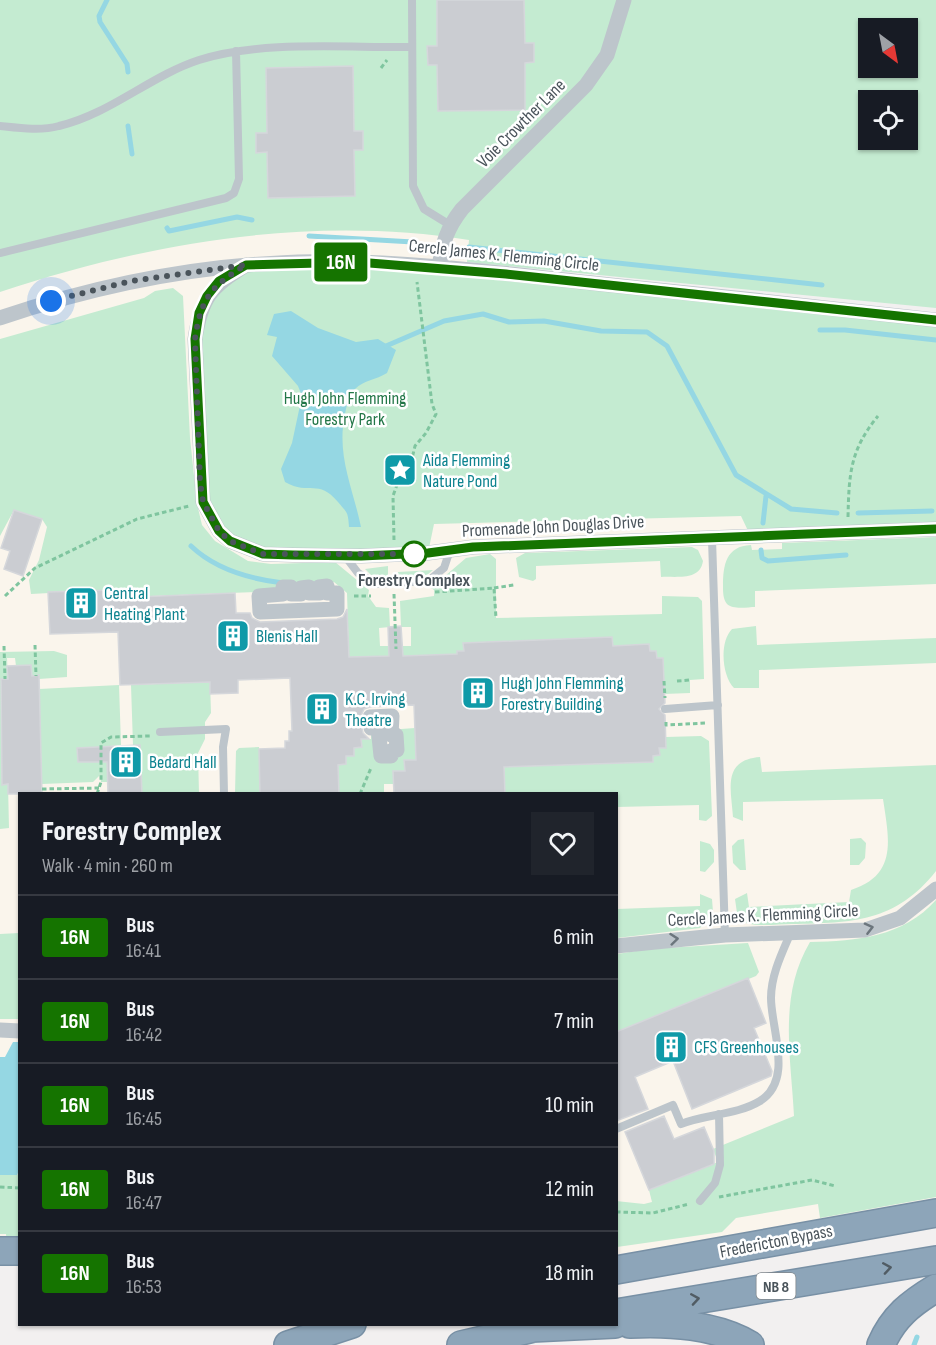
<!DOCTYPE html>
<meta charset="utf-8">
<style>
body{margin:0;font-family:"Sofia Sans Condensed",sans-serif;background:#20242c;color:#f1f3f6;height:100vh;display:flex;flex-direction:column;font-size:22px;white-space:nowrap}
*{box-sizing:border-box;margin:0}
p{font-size:20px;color:#9ea1a6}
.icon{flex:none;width:33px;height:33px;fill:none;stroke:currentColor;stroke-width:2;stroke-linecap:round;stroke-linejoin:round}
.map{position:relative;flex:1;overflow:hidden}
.drawer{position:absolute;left:18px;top:792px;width:600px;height:534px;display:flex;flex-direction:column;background:#171b24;border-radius:0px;box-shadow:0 2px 4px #0004}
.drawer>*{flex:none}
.badge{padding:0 12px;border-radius:4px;font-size:21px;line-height:39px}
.needle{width:39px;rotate:148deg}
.tools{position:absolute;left:858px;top:18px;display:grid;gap:12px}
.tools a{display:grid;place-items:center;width:60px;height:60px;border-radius:0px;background:#171b24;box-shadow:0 2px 4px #0004;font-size:30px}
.you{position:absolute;width:30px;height:30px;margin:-15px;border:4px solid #fff;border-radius:50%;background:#1a73e8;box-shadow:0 0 0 9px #1a73e833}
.map>.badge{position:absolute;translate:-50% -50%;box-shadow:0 0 0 3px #fff}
.round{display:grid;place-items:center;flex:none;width:63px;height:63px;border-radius:0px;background:#20242c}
.summary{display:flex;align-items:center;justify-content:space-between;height:102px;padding:0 24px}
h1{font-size:28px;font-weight:800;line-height:45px}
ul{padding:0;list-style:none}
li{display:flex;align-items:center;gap:18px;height:84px;padding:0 24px;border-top:2px solid #363941}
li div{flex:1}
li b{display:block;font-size:22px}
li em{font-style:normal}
li .badge{min-width:66px;font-weight:700;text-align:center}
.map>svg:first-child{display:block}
.commercial{fill:#faf5ec;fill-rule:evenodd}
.green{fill:#c4ebd1;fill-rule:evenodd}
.water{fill:#95d7e3}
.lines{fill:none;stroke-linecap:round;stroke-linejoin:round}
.stream{stroke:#95d7e3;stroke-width:5}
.building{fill:#cbcdd2;stroke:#d5d7db;stroke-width:1.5}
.highway-casing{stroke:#7890a5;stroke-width:30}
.path{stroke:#7fc59f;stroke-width:3;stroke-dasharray:4.5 3;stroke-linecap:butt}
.lane{stroke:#bdc5cb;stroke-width:8}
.street{stroke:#bdc5cb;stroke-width:15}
.highway{stroke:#8da5b9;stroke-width:27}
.oneway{stroke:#6c767d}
.oneway2{stroke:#515c64}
.line-casing{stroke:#fff;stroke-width:14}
.line{stroke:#157400;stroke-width:9}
.walk{stroke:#4a545b;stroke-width:6;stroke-dasharray:0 10.8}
.stop-dot{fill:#fff;stroke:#157400;stroke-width:3}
.labels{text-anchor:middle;stroke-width:5;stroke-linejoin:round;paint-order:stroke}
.shield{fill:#fff;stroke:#80878c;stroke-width:1.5}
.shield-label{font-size:16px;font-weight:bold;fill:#4a545b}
.street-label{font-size:18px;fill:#4a545b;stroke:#fff}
.park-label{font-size:18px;fill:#227647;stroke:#fff}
.culture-label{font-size:18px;fill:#0d838f;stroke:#fff;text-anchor:start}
.stop-label{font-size:18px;font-weight:bold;fill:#4a545b;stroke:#fff}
</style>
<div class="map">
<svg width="936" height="1345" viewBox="0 0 936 1345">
<rect width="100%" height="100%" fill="#f2f0f0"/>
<!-- commercial -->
<path class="commercial" d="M936,0V209L471,227L466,269L936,320V1213L617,1254L616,794H20V1251H0V107ZM868,28H908V68H868ZM868,100H908V140H868Z"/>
<!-- green -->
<path class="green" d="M0,0H936V308L467,262L469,240C312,215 150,242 0,292ZM868,28H908V68H868ZM868,100H908V140H868Z
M357,262L936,320V529L751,537L741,516L434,524L428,553L246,548L209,516L195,339L207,296L246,265Z
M173,288L183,296L190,438L197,504L202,525L215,541L248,561L271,564L335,562L369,590L368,596L376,607L389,608L390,627L379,628L380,646H389V656L349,657L347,593L334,582L257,592L125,597L123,589L31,594L29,580L39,560L47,527L42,519L14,510L0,536V339L144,298L155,291Z
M936,537V584L755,591V607C748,607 733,610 727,604C723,599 723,592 723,586C723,565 726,546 751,545L752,550L782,549V543Z
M692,547L698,550L703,561C700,581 677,576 661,577L660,561L536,566V579L533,581L519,577L516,558L525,553Z
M490,554L496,559V618L662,614V596L698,597L702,601L704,679L690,680V693L664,694L663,658H657L656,651H650L649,644L613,646L612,637L464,643V651H457V654L403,656L402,646H411V627H401L400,601L434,596V590L431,588L466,558Z
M388,566V577H373L365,569Z
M433,570L427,575L398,576V572Z
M756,626L757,645L936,638V663L759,670V688H734C722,676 719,642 732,629Z
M54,651L67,655V677L39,679L38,676H32L31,665L16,666L15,658H7L8,679H1L2,727L7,748L1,749L2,784H8L9,828L0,829V652Z
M210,682L211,713L205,722V739L198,753L199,793H142L140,745H133L131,685Z
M119,685L121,745L110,746L112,777L108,782H101L100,775L93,782L42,784L39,689Z
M371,728L378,743L402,755L401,729L415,728L416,760H405V771H393L394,784H384V793H339L338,765L346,764V756H354V748L362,747L361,739H371Z
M701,736L709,741L712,816L706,821L699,820V805L617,807L616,794L505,793L504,760L509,767L653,762V756L660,755V748L666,747V737Z
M259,747L260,793L235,794L236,751L239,748Z
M760,757L762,772L936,765V871C896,922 852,923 792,924C778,924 760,927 746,923L737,913L735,899L747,893L749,907L849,902L851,890C898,875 889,839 883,799L743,802V821L733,817C731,789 722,760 760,757Z
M861,838L866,843L865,858L859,865H850V839Z
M744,839L746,870H740L733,863L732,846L738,840Z
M700,841L710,844L714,850V862L705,872L700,871Z
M700,894L712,899L713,912L700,928L617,938V909L700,906Z
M936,900V1197L820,1218L818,1204L736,1218L722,1232L617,1247L616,1201L644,1204L652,1202L649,1190L718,1162L713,1149L794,1116C791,1056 778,996 810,942C857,941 903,937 936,900Z
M19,933V1019H0V934Z
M748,943L759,972L756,976L617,1032V954L649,949Z
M19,1171V1243H7L6,1234H0V1175H17Z"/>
<!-- water -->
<path class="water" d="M291,311L318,328L356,342L378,339L396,350L387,373C376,380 364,380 355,389C348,396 347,405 345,414C336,455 353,488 361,527H349C348,511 347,513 338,502C318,478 310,496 285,482L281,469L292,443L302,396L298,386L272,356L277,337L267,335L274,314Z
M13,1042H19V1171L17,1175H0V1057H5Z"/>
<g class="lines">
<!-- stream -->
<path class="stream" d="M107,0L99,16L100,22L127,64L128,72
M128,126L132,154
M167,228L169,231L237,217L252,220
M309,236L413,242
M469,247L822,285
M820,330H845L936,340
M386,346L444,321L483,314L509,322L544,321L601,331L647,332L667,346L736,475L791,509L837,513
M858,513L932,511
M763,523L766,496
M191,546C216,570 250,579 283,583
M761,550L762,558L768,561L846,555
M914,1345L917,1337"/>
</g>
<!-- building -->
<path class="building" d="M437,0H524L525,43H534V62L525,63V110L438,111L437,65H428L427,46H437Z
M353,66L354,131H363V150H354L355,196L268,198L267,152L256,153V133H267L266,68Z
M14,510L42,519L23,576L4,569L10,551L1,548Z
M112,590V598L235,593L236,613H250L252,618L260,622L337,619L343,617L347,609L349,657L389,656L388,627L401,626L403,656L457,654V651H464L463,643L612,637L613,646L649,644L650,651H656L657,658H663L665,703L659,709L665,715L666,748H659L660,755L653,756V762L504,767L505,794H394L393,771H405L404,760H416L414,705L370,707L364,709L360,718L363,733L369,739H361L362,747L354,748V756H346V764L338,765L339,794H260L259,749L285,748V741H289V731H292L290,678L238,680V693L210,694V682L120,685L118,632L50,634L48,592Z
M31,665L32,676L39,675L42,794H8V784L2,785L1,679H8L7,666Z
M140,745L142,794H108L107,762H78L77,748Z
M748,978L766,1023L754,1028L772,1071L771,1076L692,1109L673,1061L635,1077L648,1109L616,1121V1032Z
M664,1116L674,1139L704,1127L714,1151V1164L649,1190L625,1132Z"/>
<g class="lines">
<!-- highway casing -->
<g class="highway-casing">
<path id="highway" d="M0,1251H20
M616,1270L936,1213
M616,1313L936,1260
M630,1324C668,1322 717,1325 750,1345
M532,1328L615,1324
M288,1345L352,1324
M461,1345L551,1324
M881,1345C893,1317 911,1303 936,1288"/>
</g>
<!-- path -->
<path class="path" d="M381,68L387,60
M848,517C849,474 850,450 878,416
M394,540L393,496L398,482L409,471L415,446L426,433L436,414L432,404L417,282
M494,588L514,585
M435,592L494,588L496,618
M394,594L396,649
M5,596L35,568L137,519L189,506
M354,596H371
M35,645L36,676
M4,646L5,679
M664,681L665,698
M677,681L690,680
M666,722V725L707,723
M42,789L99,788
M97,794L101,782V743L111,737L150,736
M360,794L371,768
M0,1187L20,1188
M719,1197L812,1180L835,1186
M616,1212L653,1213L689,1204"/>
<!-- lane -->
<path class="lane" d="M412,0L413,186L424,209L450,225
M0,126C19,128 40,131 59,126C110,114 150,76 199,60C261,40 347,48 412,47
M0,253L226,198L234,193L239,179L236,51
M712,539L725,935
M345,556L358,573L376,584L428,581L444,568L450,550
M665,709L718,705
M160,732L226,729L223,747L224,794
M616,1129L673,1105L681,1124C706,1114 737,1115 760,1101C794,1080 771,1029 771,998C771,975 782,953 791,932
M700,1201L715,1183L720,1165L719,1114"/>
<!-- street -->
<path class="street" d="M246,265C211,286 201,298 195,339L203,502L219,531L230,541L263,554L293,555L361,556L428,553L473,547L936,529
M439,268C442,244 447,228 462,209L586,85L607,55L624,0
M0,318C115,279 237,258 359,262C443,265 527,276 610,285C719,296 827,308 936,320
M327,586V593H337V609L260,612L259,596L283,594V587H291V594H301V588L309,587V593H320L319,587Z
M392,716L391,735H396L397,750L391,751V756H381L378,727L371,728L370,717Z
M616,946L725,935L865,930L900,918L936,889
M0,1030L20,1031"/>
<!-- highway -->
<use href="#highway" class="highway"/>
</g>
<!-- one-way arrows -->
<defs><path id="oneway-chevron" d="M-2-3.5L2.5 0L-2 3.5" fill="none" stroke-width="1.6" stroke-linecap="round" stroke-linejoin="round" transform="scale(1.5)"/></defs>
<g class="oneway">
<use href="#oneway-chevron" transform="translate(869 928) rotate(-14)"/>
<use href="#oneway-chevron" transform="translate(674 939) rotate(-6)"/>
</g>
<g class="oneway2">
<use href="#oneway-chevron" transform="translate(887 1268) rotate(-9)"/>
<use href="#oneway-chevron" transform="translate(695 1299) rotate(-9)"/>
</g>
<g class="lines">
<!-- line casing -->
<g class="line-casing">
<path id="line" d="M936,320L506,274L357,262L246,265L219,281L207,296L199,313L195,339L203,502L219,531L230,541L263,554L293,555L361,556L428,553L473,547L936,529"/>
</g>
<!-- line -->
<use href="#line" class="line"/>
<!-- walk -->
<path class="walk" d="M51,301L131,281L246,265C211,286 201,298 195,339L200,482L203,502L219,531L230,541L263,554H414"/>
</g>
<!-- icons -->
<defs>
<g id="sight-square" transform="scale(1.725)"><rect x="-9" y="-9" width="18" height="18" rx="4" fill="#0f9aa8" stroke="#fff"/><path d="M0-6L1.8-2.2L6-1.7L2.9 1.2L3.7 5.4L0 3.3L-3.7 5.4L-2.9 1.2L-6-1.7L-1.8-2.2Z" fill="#fff"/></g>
<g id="building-square" transform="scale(1.725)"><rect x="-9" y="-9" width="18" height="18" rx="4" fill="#0f9aa8" stroke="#fff"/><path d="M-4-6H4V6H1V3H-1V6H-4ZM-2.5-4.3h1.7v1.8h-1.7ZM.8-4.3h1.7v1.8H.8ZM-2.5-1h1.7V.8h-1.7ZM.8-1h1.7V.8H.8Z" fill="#fff"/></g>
</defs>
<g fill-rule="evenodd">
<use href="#sight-square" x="400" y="470"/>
<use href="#building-square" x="81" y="603"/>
<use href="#building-square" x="233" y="636"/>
<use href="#building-square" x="478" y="693"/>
<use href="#building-square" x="322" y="709"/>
<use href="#building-square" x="126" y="762"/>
<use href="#building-square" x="671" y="1047"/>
</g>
<!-- markers -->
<circle class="stop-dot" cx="414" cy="554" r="12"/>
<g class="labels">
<!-- shield labels -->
<rect class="shield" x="756.5" y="1273" width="39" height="26" rx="4.5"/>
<g class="shield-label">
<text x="776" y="1292">NB 8</text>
</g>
<!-- street labels -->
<g class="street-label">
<text transform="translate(521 123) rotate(-45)" y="6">Voie Crowther Lane</text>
<text transform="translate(504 255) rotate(6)" y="6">Cercle James K. Flemming Circle</text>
<text transform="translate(553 526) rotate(-3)" y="6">Promenade John Douglas Drive</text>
<text transform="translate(763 915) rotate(-3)" y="6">Cercle James K. Flemming Circle</text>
<text transform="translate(776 1241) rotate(-11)" y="6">Fredericton Bypass</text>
</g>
<!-- park labels -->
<g class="park-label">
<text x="345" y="404">Hugh John Flemming<tspan x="345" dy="21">Forestry Park</tspan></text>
</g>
<!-- culture labels -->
<g class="culture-label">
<text x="423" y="466">Aida Flemming<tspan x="423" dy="21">Nature Pond</tspan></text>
<text x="104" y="599">Central<tspan x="104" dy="21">Heating Plant</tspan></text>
<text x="256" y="642">Blenis Hall</text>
<text x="501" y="689">Hugh John Flemming<tspan x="501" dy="21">Forestry Building</tspan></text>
<text x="345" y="705">K.C. Irving<tspan x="345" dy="21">Theatre</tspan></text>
<text x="149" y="768">Bedard Hall</text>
<text x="694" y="1053">CFS Greenhouses</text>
</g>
<!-- stop labels -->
<g class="stop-label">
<text x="414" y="586">Forestry Complex</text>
</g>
</g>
</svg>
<div class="tools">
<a><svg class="needle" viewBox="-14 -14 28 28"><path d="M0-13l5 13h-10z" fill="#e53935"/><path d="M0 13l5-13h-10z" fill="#9ea1a6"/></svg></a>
<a><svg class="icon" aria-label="locate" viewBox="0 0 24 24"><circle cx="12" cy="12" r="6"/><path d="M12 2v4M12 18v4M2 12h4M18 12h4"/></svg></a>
</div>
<div class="you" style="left:51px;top:301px"></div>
<b class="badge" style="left:341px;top:262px;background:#157400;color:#fff">16N</b>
<section class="drawer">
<div class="summary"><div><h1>Forestry Complex</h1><p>Walk · 4 min · 260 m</p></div><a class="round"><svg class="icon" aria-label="heart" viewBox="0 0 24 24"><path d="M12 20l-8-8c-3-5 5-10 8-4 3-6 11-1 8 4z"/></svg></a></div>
<ul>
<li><span class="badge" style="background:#157400;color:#fff">16N</span><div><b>Bus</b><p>16:41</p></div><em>6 min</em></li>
<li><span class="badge" style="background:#157400;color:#fff">16N</span><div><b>Bus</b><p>16:42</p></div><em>7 min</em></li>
<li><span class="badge" style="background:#157400;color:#fff">16N</span><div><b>Bus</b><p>16:45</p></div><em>10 min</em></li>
<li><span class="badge" style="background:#157400;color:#fff">16N</span><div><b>Bus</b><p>16:47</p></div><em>12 min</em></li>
<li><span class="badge" style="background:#157400;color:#fff">16N</span><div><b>Bus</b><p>16:53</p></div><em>18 min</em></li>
</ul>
</section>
</div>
